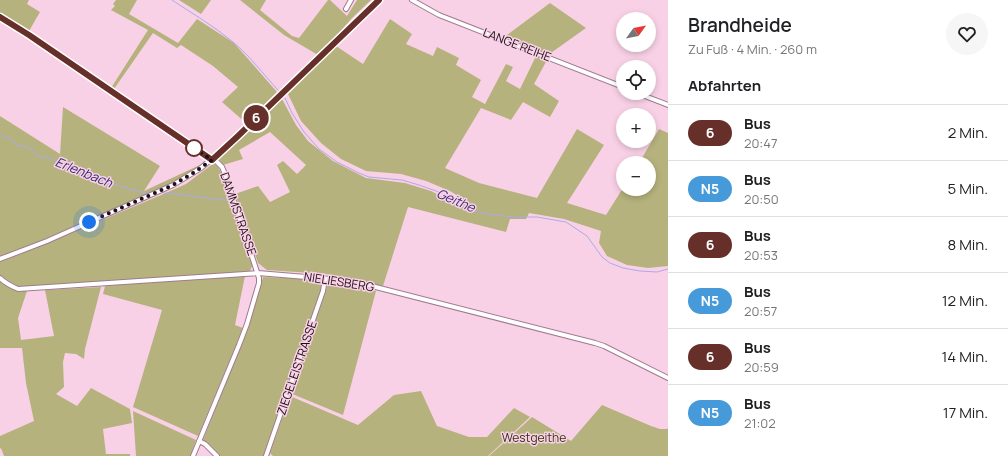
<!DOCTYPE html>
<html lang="de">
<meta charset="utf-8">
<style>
body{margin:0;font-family:Manrope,sans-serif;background:#f6f6f6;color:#202124;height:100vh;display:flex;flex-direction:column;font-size:15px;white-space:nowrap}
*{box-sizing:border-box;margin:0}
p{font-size:13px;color:#757577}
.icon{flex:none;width:22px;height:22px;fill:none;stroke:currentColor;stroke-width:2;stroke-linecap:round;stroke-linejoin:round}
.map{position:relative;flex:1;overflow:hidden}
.panel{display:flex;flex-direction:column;background:#fff;width:340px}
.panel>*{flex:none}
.badge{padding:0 8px;border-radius:13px;font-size:14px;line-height:26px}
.needle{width:26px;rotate:57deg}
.fabs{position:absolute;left:616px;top:12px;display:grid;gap:8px}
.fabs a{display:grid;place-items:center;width:40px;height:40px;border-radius:50%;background:#fff;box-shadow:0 2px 6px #0003;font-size:20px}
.you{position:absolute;width:20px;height:20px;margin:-10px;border:3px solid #fff;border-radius:50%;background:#1a73e8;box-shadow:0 0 0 6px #1a73e833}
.map>.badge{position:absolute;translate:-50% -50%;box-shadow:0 0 0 2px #fff}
h2{padding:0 20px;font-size:15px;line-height:36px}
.round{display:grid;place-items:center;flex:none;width:42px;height:42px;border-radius:21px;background:#f6f6f6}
.overview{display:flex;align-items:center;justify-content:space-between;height:68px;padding:0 20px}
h1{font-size:19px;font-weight:600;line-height:30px}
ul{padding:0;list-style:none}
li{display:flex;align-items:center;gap:12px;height:56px;padding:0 20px;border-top:1px solid #e0e0e0}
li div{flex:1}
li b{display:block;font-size:15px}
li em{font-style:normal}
li .badge{min-width:44px;font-weight:700;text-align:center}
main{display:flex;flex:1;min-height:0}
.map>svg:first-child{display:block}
.green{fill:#b6b27e}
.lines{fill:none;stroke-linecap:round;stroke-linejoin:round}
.stream{stroke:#abaae8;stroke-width:1}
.minor-casing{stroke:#a07b8f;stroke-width:6}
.minor{stroke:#fff;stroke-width:4}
.line-casing{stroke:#fff;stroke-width:9}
.line{stroke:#662f29;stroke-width:6}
.walk{stroke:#1d0f17;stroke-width:4;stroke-dasharray:0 7.2}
.stop-dot{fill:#fff;stroke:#662f29;stroke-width:2}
.labels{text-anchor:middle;stroke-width:3;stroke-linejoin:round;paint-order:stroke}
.street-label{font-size:12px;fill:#1d0f17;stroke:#f9d1e6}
.park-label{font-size:12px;fill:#353314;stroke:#f9d1e6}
.water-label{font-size:13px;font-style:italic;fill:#382e76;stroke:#f9d1e6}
</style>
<main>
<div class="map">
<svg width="668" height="456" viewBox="0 0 668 456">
<rect width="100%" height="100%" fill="#f9d1e6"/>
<!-- green -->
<path class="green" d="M0,0H29L27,4L40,12L29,31L0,14Z
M116,0H137L129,14L178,43L197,19L234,43L277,92L247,124L222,102L238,87L213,66L181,45L177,48L153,33L114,89L111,88L148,30L111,10L115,6L113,4Z
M179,0H211L201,14Z
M240,0H266L260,10L292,36L299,38L328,0H330L347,16L357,0H371L352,18L323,51L318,55L284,35Z
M550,3L586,28L548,55L503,38Z
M390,19L412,34L406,44L433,56L437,47L459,58L456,65L481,80L472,97L485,104L506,64L513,67L506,81L520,89L536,56L547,60L534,84L559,101L550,117L523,102L511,120L481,108L445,168L479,183L537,198L577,129L604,145L567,203L606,215L623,188V189H649V163H639L659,129L668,133V266L648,268L627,265L607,256L599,243L601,231L564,219L529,213L526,219H510L506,232L408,207L383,286L326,274L267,270L258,263L235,194L258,186L270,202L290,192L277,165L283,161L297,174L306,165L270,132L239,150L243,159L223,165L218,158L282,99L296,125L308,141L333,161L366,178L405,183L431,191L462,207L466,201L450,191L426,181L401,174L366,171L341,159L321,143L301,121L288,94L336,46L363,64Z
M63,107L160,166L144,191L202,164C193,172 181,179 170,184L31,245L0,257V116L60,154Z
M214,163L218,167L223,176L253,264L250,271L222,274L245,276L235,325L243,328L198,436L133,407L162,310L103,294L105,286L131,284L18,287C11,285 6,281 0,275V262L48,243L168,192L186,184Z
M263,277L315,279L320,280L322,287L264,456H219L203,440L248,328Z
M0,280C7,288 17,290 27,291L18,318L21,340L54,336L45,290L101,287L85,349L84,359L76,354L65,353L63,362L64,387L56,394L77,406L91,388L130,409L132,423L103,429L106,454H130V456H4L1,448L0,449V436L34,421L26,383L22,348H0Z
M329,281L376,291L343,415L290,393Z
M421,391L437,426L469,437H487L514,408L530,417L488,456H273L270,453L290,396L358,425L394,395Z
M602,405L651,426L660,429H667L668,428V456H489L532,417L571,441Z
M133,411L196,440L190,456H136Z"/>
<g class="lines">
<!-- stream -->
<path class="stream" d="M172,0C193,14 214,26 233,42C250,56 263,74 278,90
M285,98L292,113L304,132L319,149L337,162L359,173L369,177L402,180L419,185L439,192L470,210L488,214L512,217H537L566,222L587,236L602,257L610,263L623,268L640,271L657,272L668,269
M0,137L2,135L12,140L18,146H25L32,149L38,157L43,158L47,156L60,164L101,181L145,193H150
M164,193L176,194L230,201"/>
<!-- minor casing -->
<g class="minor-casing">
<path id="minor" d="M412,0L439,15L623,87
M346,9L351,0
M0,17L29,35L212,160
M637,93L668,105
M0,259L47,241L173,185L201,168L230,143L379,0
M0,278C5,283 11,286 18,289L258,273L330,279L356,282L595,343L604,346L668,378
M199,441L205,444L217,456
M193,456L239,345L247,324L259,283V278L225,174L222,167L213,158
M266,456L323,291L325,279"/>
</g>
<!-- minor -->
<use href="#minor" class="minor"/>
</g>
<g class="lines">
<!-- line casing -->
<g class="line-casing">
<path id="line" d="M0,17L29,35L212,160L238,136L379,0"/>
</g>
<!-- line -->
<use href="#line" class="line"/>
<!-- walk -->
<path class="walk" d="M89,222L173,185L193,173L212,160L194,148"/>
</g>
<!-- markers -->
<circle class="stop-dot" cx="194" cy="148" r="8"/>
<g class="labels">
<!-- street labels -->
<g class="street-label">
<text transform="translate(517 45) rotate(21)" y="4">LANGE REIHE</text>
<text transform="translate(238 214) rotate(71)" y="4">DAMMSTRASSE</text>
<text transform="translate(339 282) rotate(9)" y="4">NIELIESBERG</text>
<text transform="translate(297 368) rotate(-71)" y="4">ZIEGELEISTRASSE</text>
</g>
<!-- park labels -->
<g class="park-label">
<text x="534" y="442">Westgeithe</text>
</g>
<!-- water labels -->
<g class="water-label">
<text transform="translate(84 172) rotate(22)" y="5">Erlenbach</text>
<text transform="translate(456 200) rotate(23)" y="5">Geithe</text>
</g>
</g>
</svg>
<div class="fabs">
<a><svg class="needle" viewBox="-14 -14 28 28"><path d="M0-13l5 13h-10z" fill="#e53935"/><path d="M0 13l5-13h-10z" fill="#757577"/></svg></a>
<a><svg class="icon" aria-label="locate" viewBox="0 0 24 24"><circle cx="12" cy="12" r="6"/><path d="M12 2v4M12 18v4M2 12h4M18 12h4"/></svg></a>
<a>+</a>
<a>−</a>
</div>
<div class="you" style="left:89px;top:222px"></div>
<b class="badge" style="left:256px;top:118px;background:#662f29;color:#fff">6</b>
</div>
<section class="panel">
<div class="overview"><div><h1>Brandheide</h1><p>Zu Fuß · 4 Min. · 260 m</p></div><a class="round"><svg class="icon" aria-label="heart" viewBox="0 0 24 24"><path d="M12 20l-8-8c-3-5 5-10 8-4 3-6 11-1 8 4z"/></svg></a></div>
<h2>Abfahrten</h2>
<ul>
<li><span class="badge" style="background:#662f29;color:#fff">6</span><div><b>Bus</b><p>20:47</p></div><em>2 Min.</em></li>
<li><span class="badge" style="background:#479ada;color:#fff">N5</span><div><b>Bus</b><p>20:50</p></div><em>5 Min.</em></li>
<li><span class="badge" style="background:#662f29;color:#fff">6</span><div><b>Bus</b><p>20:53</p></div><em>8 Min.</em></li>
<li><span class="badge" style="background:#479ada;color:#fff">N5</span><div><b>Bus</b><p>20:57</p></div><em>12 Min.</em></li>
<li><span class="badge" style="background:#662f29;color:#fff">6</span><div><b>Bus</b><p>20:59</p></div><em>14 Min.</em></li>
<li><span class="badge" style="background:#479ada;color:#fff">N5</span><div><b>Bus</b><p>21:02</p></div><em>17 Min.</em></li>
</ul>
</section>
</main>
